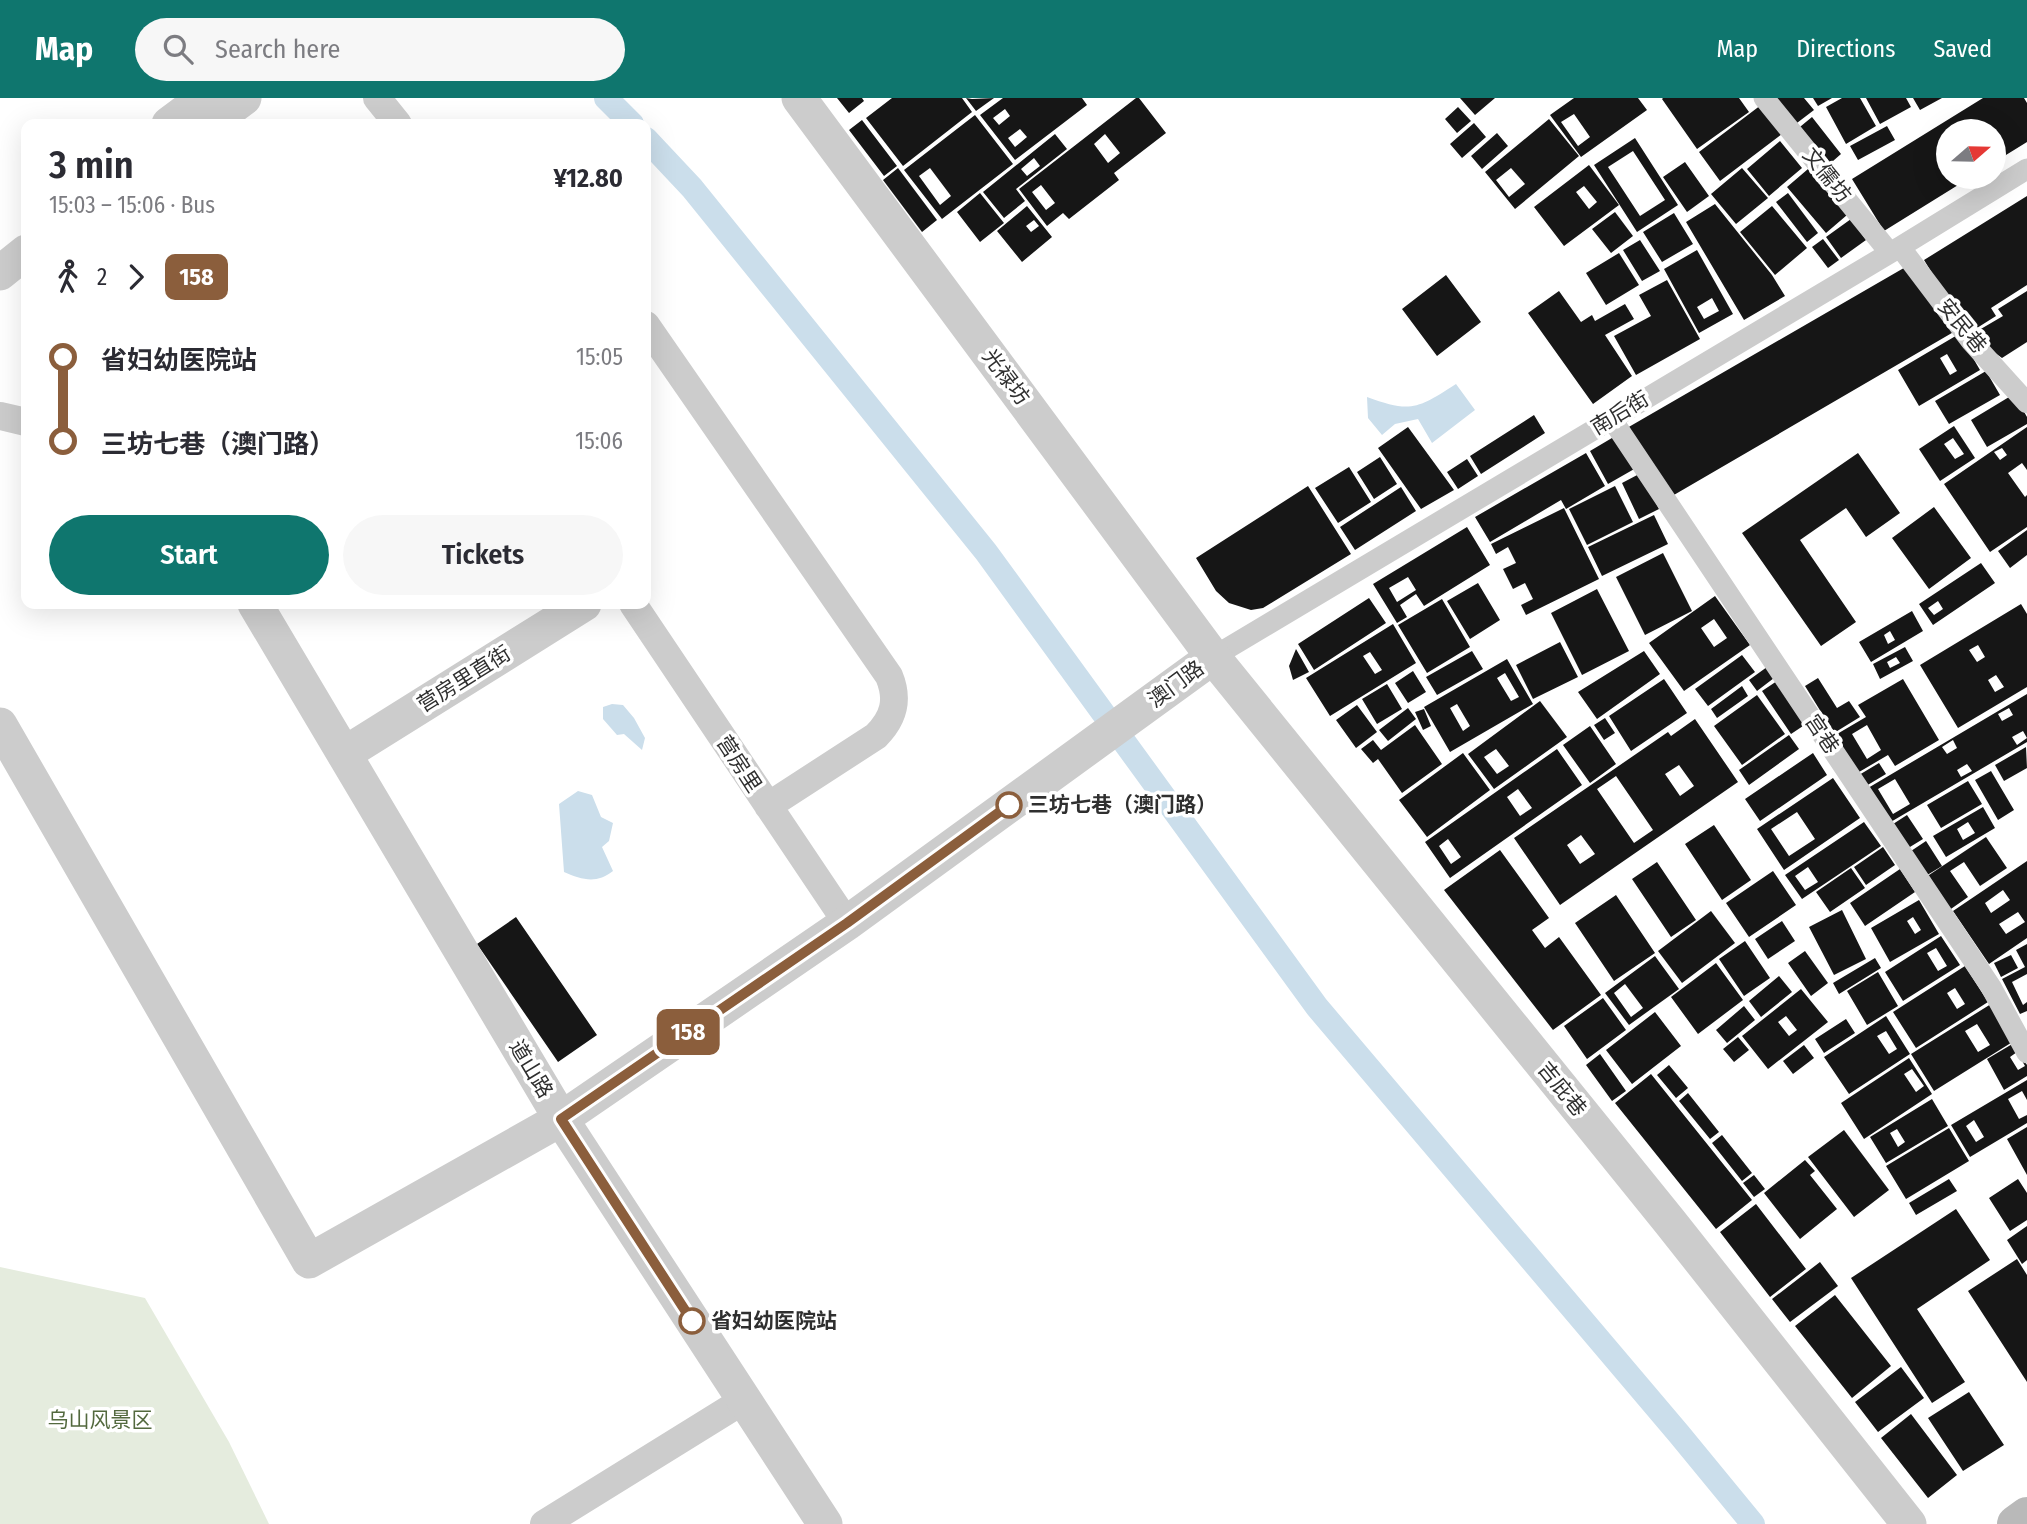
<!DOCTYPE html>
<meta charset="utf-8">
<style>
body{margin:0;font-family:"Fira Sans Condensed","Noto Sans SC",sans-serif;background:#f7f7f7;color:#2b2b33;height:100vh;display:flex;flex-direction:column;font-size:26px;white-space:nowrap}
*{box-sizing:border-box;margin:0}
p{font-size:23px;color:#7c7c81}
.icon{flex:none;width:38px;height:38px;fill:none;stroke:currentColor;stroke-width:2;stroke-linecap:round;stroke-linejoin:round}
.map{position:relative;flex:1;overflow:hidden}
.panel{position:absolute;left:21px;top:21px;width:630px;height:490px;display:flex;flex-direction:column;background:#fff;border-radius:14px;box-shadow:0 7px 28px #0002}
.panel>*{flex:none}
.badge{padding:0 14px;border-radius:10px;font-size:24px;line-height:46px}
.needle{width:46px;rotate:70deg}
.fabs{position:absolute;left:1936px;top:21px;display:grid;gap:14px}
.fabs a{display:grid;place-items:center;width:70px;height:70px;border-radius:50%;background:#fff;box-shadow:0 7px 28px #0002;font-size:35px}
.map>.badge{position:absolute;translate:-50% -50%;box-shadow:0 0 0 4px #fff}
.legs{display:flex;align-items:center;gap:10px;height:77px;padding:0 28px;font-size:23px}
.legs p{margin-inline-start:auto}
.overview{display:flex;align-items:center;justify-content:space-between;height:119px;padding:0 28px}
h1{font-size:38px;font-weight:600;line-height:52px}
.cta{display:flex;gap:14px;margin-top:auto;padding:14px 28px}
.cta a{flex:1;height:80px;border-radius:42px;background:#0f766e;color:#fff;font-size:28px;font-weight:600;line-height:80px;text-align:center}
.cta a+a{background:#f7f7f7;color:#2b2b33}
ul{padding:0 28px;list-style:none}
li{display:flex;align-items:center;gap:24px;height:84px;font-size:26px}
li i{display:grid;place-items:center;width:10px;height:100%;margin:0 9px;background:currentColor}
li i::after{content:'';width:18px;height:18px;margin:-9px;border:5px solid;border-radius:50%;background:#fff}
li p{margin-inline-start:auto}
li:first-child i{background:linear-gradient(#0000 50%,currentColor 0)}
li:last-child i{background:linear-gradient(currentColor 50%,#0000 0)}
header{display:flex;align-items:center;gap:42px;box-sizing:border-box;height:98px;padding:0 35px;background:#0f766e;color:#fff}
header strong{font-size:33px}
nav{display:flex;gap:38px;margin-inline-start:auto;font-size:24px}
.search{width:490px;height:63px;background:#f7f7f7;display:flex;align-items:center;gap:18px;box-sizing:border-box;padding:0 24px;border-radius:38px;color:#7c7c81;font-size:26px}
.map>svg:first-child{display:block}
.green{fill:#e5ecde}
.water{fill:#cbdeeb}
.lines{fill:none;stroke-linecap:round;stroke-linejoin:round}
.canal{stroke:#cbdeeb;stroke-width:24}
.building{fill:#161616;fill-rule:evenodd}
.pedestrian{stroke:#ccc;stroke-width:21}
.minor{stroke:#ccc;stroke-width:28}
.tertiary{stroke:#ccc;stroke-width:35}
.secondary{stroke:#b9b9b9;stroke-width:38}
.line-1-casing{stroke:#fff;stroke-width:16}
.line-1{stroke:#8b5e3c;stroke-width:10}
.stop-1-dot{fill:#fff;stroke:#8b5e3c;stroke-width:3.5}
.labels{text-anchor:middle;stroke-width:7;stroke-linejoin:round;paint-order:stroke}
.street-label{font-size:21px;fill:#2f2f2f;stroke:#fff}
.stop-label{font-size:21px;font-weight:bold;fill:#2f2f2f;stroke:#fff;text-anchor:start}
.park-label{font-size:21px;fill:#53693e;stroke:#fff}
</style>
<header>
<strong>Map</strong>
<div class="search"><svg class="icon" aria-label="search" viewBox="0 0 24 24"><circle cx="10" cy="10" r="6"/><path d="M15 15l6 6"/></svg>Search here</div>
<nav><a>Map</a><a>Directions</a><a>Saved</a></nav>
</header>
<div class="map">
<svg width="2027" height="1426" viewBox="0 0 2027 1426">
<rect width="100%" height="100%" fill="#fff"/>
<!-- green -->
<path class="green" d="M0,1169L145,1200L229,1344L269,1426H0Z"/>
<!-- water -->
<path class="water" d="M1456,286L1475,312L1432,345L1418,321L1395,326L1382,337L1368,320L1367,299C1411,315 1417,311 1456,286Z
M612,606L623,607L634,620L645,640L642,652L624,636L617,637L603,621V609Z
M578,693L592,697L601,719L613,725L609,743L602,749L613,773C597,786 582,782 564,774L559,706Z"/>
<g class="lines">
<!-- canal -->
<path class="canal" d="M606,0L632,26
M646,41L692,90L986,454L1317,909L1679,1336L1753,1426"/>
</g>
<!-- building -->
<path class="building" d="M837,0H862L864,3L849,15Z
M892,0H962L972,14L903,68L866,20Z
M966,0L972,1L994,0L976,13Z
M1003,0H1082L1087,7L1015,62L980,17ZM1005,11L1010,18L999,27L993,20ZM1020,31L1027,39L1015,49L1008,40Z
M1136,0H1139L1166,35L1114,75L1119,82L1069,121L1063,115L1047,128L1019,91ZM1105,36L1120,55L1108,65L1094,46ZM1041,87L1055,105L1046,112L1032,94Z
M1460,0H1495L1475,17Z
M1574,0H1638L1647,12L1581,59L1550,17ZM1574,16L1590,39L1578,48L1561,24Z
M1663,0H1739L1749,14L1697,51L1662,1Z
M1771,0H1804L1814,12L1793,28Z
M1813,0H1832L1818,8Z
M1842,0H1860L1876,28L1846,46L1826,9Z
M1866,0H1906L1911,9L1880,26Z
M1913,0H1942L1920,12Z
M1983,0H2024L2027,5V44L1993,65V33H1948V79H1971L1884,133L1852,81Z
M1761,7L1782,36L1720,83L1699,54Z
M1458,9L1471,23L1457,35L1445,21Z
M975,17L1013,66L942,121L904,72ZM930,70L951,98L940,107L919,78Z
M1812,19L1841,56L1825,70L1795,33Z
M1549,21L1579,58L1515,111L1485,74ZM1511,70L1525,86L1509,99L1496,82Z
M862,22L897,68L884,78L849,32Z
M1474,25L1486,39L1462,60L1450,46Z
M1887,28L1895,42L1858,62L1850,48Z
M1497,35L1508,48L1482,71L1471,58Z
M1055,36L1067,51L1016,91L1025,103L1004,120L983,94ZM1034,60L1040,68L1027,78L1021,71Z
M1635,40L1678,107L1637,134L1594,67ZM1633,53L1665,102L1640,118L1608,69Z
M1780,43L1802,70L1769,98L1747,71Z
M1685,64L1709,98L1687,114L1663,79Z
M1589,67L1619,107L1564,148L1534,109ZM1584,88L1597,104L1589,111L1576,94Z
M898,70L937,122L922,134L883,82Z
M1742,70L1768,100L1736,126L1711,96Z
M1808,71L1847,117L1826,135L1787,89Z
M980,95L1004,125L980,144L957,114Z
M1788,95L1818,135L1807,144L1776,104Z
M2027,98V187L1991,210L1996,218L1969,235L1924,162Z
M1715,106L1772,177L1785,198L1744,222L1686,124Z
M1027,108L1052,139L1022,164L997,133ZM1034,122L1039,128L1031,134L1026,128Z
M1772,108L1807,150L1775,177L1740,134Z
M1615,114L1633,138L1611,155L1592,131Z
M1674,115L1693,146L1662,164L1643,134Z
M1851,121L1866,142L1841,160L1826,139Z
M1823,141L1839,162L1828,170L1812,149Z
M1640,142L1660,173L1642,183L1623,152Z
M1697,152L1733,216L1699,235L1664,171ZM1712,200L1719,213L1704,221L1697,209Z
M1619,155L1639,187L1606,207L1586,175Z
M1909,167L1957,232L1667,401L1627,330Z
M1446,177L1481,224L1437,258L1402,211Z
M1667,182L1700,241L1636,277L1614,238L1651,218L1639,197Z
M1559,193L1581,224L1592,217L1595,223L1625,206L1634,221L1605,237L1632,278L1593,306L1528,215Z
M2027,193V244L2002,260L1979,243L1974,235L2003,218L1998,211Z
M1959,236L1980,272L1919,308L1898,272ZM1947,256L1957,273L1950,277L1940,260Z
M1986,273L2000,297L1949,326L1935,303Z
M2014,296L2027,319V326L1987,349L1971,322Z
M1534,317L1545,335L1481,376L1470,358Z
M1954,328L1975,360L1940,383L1919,351ZM1953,340L1964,356L1955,361L1944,346Z
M1408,329L1454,392L1421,411L1378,350Z
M2027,329V372L2022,365L2008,375L2025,399L2027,397V429L1990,454L1944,386ZM2002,350L2007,357L2000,362L1994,354Z
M1617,337L1636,370L1608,386L1590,353Z
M1586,355L1605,388L1566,411L1561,402L1490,444L1475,419Z
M1858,355L1900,415L1866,439L1846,410L1800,442L1856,524L1821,548L1742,435Z
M1380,359L1397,386L1374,401L1357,374Z
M1467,361L1478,378L1458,391L1447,374Z
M1349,369L1371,404L1338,425L1315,390Z
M1641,375L1659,411L1639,421L1622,385Z
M1308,388L1351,456L1263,510L1251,512L1229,505L1216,493L1196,460Z
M1615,388L1633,424L1587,447L1569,411Z
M1401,389L1416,413L1355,452L1340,429Z
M1934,409L1971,460L1929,491L1892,440Z
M1564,410L1599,481L1526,517L1521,507L1533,501L1525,485L1513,491L1503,471L1516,465L1508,449L1496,456L1491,446Z
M1654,417L1668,446L1602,478L1588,449Z
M1467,429L1490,467L1424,508L1416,496L1400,507L1407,519L1397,525L1373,486ZM1408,479L1416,492L1397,504L1389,490Z
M2027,432V457L2010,470L1998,453Z
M1663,455L1692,513L1645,537L1616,479Z
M1981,465L1995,485L1933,527L1919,506ZM1938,503L1943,511L1934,517L1928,510Z
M1478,485L1500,522L1470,541L1447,503Z
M1597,491L1629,553L1582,577L1551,515Z
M1715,498L1750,547L1684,593L1649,545ZM1714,521L1727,540L1714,549L1701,530Z
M1369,500L1386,525L1314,572L1298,546Z
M1442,501L1470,549L1427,575L1398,527Z
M2021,506L2027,516V589L1958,630L1920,567ZM1978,547L1985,559L1977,564L1969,552ZM1996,577L2004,589L1995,594L1988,582Z
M1912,513L1923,533L1871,564L1859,544ZM1890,533L1895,542L1888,546L1884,537Z
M1393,526L1416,565L1330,618L1306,580ZM1370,554L1382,572L1375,576L1363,558Z
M1560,544L1578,579L1533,601L1516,567Z
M1905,549L1913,563L1880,581L1873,566ZM1896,559L1900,565L1890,570L1887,564Z
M1296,551L1309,574L1293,582L1289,568Z
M1472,553L1483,571L1437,597L1426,579Z
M1644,553L1660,576L1597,621L1578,594Z
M1742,557L1755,574L1708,608L1695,591Z
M1507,561L1533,606L1450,654L1424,609ZM1505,575L1519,599L1511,603L1497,580ZM1457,606L1470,628L1463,633L1450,610Z
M1767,569L1774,580L1757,593L1749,582Z
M1413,573L1426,594L1408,605L1395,585Z
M1818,580L1837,610L1849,603L1860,619L1834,635L1805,588Z
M1664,581L1687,615L1631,653L1609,618Z
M1903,581L1939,642L1895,668L1888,657L1854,677L1832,639L1866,619L1858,607ZM1867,627L1881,652L1867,661L1852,636Z
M1777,583L1806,626L1791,636L1762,593Z
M1387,586L1402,611L1377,626L1362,601Z
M1742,588L1748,598L1717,620L1711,611Z
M2027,596V640L2023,633L2012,639L2017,647L2027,640V644L1889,725L1868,690ZM2009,610L2013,617L2002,623L1998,616ZM1953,642L1957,650L1947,656L1942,649ZM1967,666L1972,673L1961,679L1957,672ZM1895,681L1910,706L1893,716L1878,691Z
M1757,597L1785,636L1742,667L1714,628Z
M1540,603L1567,639L1494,691L1468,656ZM1496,651L1509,668L1497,676L1484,659Z
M1357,607L1377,634L1356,650L1336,622Z
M1408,610L1416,621L1388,643L1379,632Z
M1424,611L1431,628L1423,632L1415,614Z
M1605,620L1615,635L1604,642L1594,627Z
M1695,621L1738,684L1560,807L1514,740L1668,634L1671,638ZM1679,667L1694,688L1680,698L1665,676ZM1616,678L1653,732L1634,745L1597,691ZM1581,737L1595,756L1580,766L1567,747Z
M1415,627L1442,666L1402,695L1378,661L1373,665L1361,651L1373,642L1381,652Z
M1590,628L1616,666L1590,685L1563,647Z
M1789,637L1799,651L1749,687L1739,672Z
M2026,649L2027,670L2004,683L1995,667Z
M1557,651L1582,687L1450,780L1425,744ZM1518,691L1532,710L1520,718L1507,699ZM1448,741L1461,759L1451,766L1439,748Z
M1463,655L1490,692L1427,739L1399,702Z
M1813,655L1827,677L1760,723L1745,701Z
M1879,665L1886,676L1866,688L1859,677Z
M1991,673L2014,712L1998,722L1975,682Z
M1833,680L1860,720L1784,772L1757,731ZM1797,714L1815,741L1789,758L1771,731Z
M1968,683L1982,706L1941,730L1927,707Z
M1983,709L1995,730L1946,759L1933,738ZM1968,724L1975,735L1963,742L1957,731Z
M1907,717L1923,741L1905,752L1890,728Z
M1864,724L1881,748L1802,801L1785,777ZM1808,769L1818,784L1805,792L1795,778Z
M1714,727L1751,782L1722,802L1685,746Z
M1986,739L2007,770L1980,788L1964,764L1950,773L1968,799L1948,813L1926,779Z
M1926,743L1942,768L1924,779L1908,755Z
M1883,749L1895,767L1866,787L1854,769Z
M1500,752L1549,820L1532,832L1545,850L1559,839L1601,897L1553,932L1444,792Z
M2027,763V840L1989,866L1953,813ZM2003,792L2010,802L1991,815L1985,805ZM2018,814L2025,824L2006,836L1999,826Z
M1657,764L1696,822L1671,839L1632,781Z
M1851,770L1865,790L1830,814L1816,794Z
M1900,771L1915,794L1865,828L1850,805Z
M1773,773L1796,807L1749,839L1726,805Z
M1616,797L1655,855L1614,883L1575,825Z
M1919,802L1939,836L1890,864L1871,830ZM1913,819L1921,832L1915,836L1907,823Z
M1842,812L1866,861L1834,877L1809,829Z
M1711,813L1735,845L1682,885L1658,853Z
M516,819L597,937L558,964L477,846Z
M1782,823L1795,843L1768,861L1755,841Z
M1941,838L1960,867L1903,903L1885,874ZM1936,850L1947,868L1938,873L1927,855Z
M1745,843L1770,880L1744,898L1719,861Z
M2027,846V876L2012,884L2023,907L2027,904V913L2020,916L2002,881L2025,869L2016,852Z
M1805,853L1828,885L1811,898L1788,865Z
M2011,857L2018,870L2001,879L1994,865Z
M1655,858L1679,891L1629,927L1605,895ZM1625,886L1643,910L1631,919L1614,895Z
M1875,860L1881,870L1839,896L1833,885Z
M1716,865L1743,902L1698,936L1671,899Z
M1965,868L1988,904L1916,950L1893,914ZM1955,890L1965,906L1957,911L1947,895Z
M1878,874L1898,908L1867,927L1847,893Z
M1779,878L1792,894L1761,919L1749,903Z
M1801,891L1828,924L1768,971L1742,938ZM1786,918L1797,932L1789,938L1778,924Z
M1603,900L1626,932L1587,961L1564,928Z
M1991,906L2014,943L1934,993L1911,956ZM1977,926L1990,947L1978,954L1965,933Z
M1744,908L1755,922L1727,945L1716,932Z
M1655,914L1681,948L1632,986L1606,952Z
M1886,918L1910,956L1849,996L1824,959ZM1886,933L1897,951L1889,956L1877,938Z
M1846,921L1855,935L1824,955L1815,941Z
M1738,939L1749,952L1734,964L1723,951Z
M2014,945L2027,967V978L2004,992L1987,961ZM2017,954L2025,968L2018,972L2010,959Z
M1804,947L1814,960L1793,976L1783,963Z
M1600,956L1626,993L1612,1003L1586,967Z
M1909,960L1932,996L1864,1041L1841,1005ZM1912,971L1924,988L1916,994L1904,976Z
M1669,967L1688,990L1676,1000L1657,977Z
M1651,976L1752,1102L1716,1131L1615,1005Z
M2027,982V1002L2022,993L2008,1001L2019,1021L2027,1017V1025L1970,1059L1951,1027ZM1974,1022L1984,1039L1976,1044L1966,1028Z
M1688,995L1719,1034L1710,1041L1679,1003Z
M1932,1001L1948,1028L1886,1065L1870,1039ZM1897,1031L1905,1044L1898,1049L1890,1035Z
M2027,1029V1077L2007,1041Z
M1949,1030L1969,1063L1906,1101L1886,1068Z
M1844,1032L1889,1092L1854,1119L1808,1059Z
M1722,1037L1752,1075L1742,1083L1712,1045Z
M1805,1062L1815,1073L1810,1077L1837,1111L1800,1141L1764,1095Z
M1754,1077L1765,1091L1754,1099L1743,1085Z
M1949,1081L1957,1093L1916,1117L1909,1105Z
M2018,1081L2027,1095V1122L2010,1133L1989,1100Z
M1756,1106L1806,1171L1770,1199L1720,1134Z
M1956,1111L1990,1162L1917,1211L1965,1284L1932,1305L1851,1180Z
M2027,1128V1162L2022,1166L2007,1142Z
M2017,1161L2027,1177V1284L1968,1193Z
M1820,1164L1838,1188L1790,1224L1772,1201Z
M1835,1197L1891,1268L1852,1300L1795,1228Z
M1901,1269L1924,1300L1878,1334L1855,1304Z
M1969,1294L2004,1347L1963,1373L1928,1320Z
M1911,1316L1957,1377L1928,1400L1881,1340Z"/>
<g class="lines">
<!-- pedestrian -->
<path class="pedestrian" d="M1764,0L1890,155
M1900,149L1971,243L2027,305
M1611,320L1991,889L2027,955
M1213,559L1900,149L2027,71"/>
<!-- minor -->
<path class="minor" d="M377,0L398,26
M646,227L889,578C899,602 894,620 876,638L768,708
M0,318L26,324
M633,506L847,825
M544,1426L744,1302"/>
<!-- tertiary -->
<path class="tertiary" d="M799,0L1213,559L1670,1124L1909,1426
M169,26L204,0
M209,26L244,0
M0,175L26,154
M255,506L561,1021L825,1426
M0,627L309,1163L561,1021L847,825L1213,559
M344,656L584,506"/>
<!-- secondary -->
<path class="secondary" d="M2016,1426L2027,1418"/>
</g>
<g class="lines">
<!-- line-1 casing -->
<g class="line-1-casing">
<path id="line-1" d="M692,1223L561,1021L847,825L1009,707"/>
</g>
<!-- line-1 -->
<use href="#line-1" class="line-1"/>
</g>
<!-- markers -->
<g class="stop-1-dot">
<circle cx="1009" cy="707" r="12"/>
<circle cx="692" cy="1223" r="12"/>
</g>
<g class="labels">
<!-- street labels -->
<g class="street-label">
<text transform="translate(1827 77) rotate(51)" y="7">文儒坊</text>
<text transform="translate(1962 228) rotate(51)" y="7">安民巷</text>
<text transform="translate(1006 279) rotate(53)" y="7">光禄坊</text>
<text transform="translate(1620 315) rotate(-31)" y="7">南后街</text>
<text transform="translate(464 581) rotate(-32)" y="7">营房里直街</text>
<text transform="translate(1176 586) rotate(-36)" y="7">澳门路</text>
<text transform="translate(1822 636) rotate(56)" y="7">宫巷</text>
<text transform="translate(739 666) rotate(57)" y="7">营房里</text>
<text transform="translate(531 971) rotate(59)" y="7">道山路</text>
<text transform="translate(1562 991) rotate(51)" y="7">吉庇巷</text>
</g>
<!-- stop labels -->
<g class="stop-label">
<text x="1028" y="714">三坊七巷（澳门路）</text>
<text x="711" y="1230">省妇幼医院站</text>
</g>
<!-- park labels -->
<g class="park-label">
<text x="100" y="1329">乌山风景区</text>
</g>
</g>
</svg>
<div class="fabs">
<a><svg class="needle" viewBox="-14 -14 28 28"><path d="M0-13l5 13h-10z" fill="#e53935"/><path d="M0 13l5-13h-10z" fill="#7c7c81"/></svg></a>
</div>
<b class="badge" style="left:688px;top:934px;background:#8b5e3c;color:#fff">158</b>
<section class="panel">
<div class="overview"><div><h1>3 min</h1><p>15:03 – 15:06 · Bus</p></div><b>¥12.80</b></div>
<div class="legs"><svg class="icon" aria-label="walk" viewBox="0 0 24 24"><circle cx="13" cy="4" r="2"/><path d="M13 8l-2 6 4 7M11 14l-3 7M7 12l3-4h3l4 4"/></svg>2<svg class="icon" aria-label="forward" viewBox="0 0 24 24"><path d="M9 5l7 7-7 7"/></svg><b class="badge" style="background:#8b5e3c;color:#fff">158</b></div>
<ul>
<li><i style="color:#8b5e3c"></i><b>省妇幼医院站</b><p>15:05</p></li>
<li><i style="color:#8b5e3c"></i><b>三坊七巷（澳门路）</b><p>15:06</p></li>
</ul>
<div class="cta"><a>Start</a><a>Tickets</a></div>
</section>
</div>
